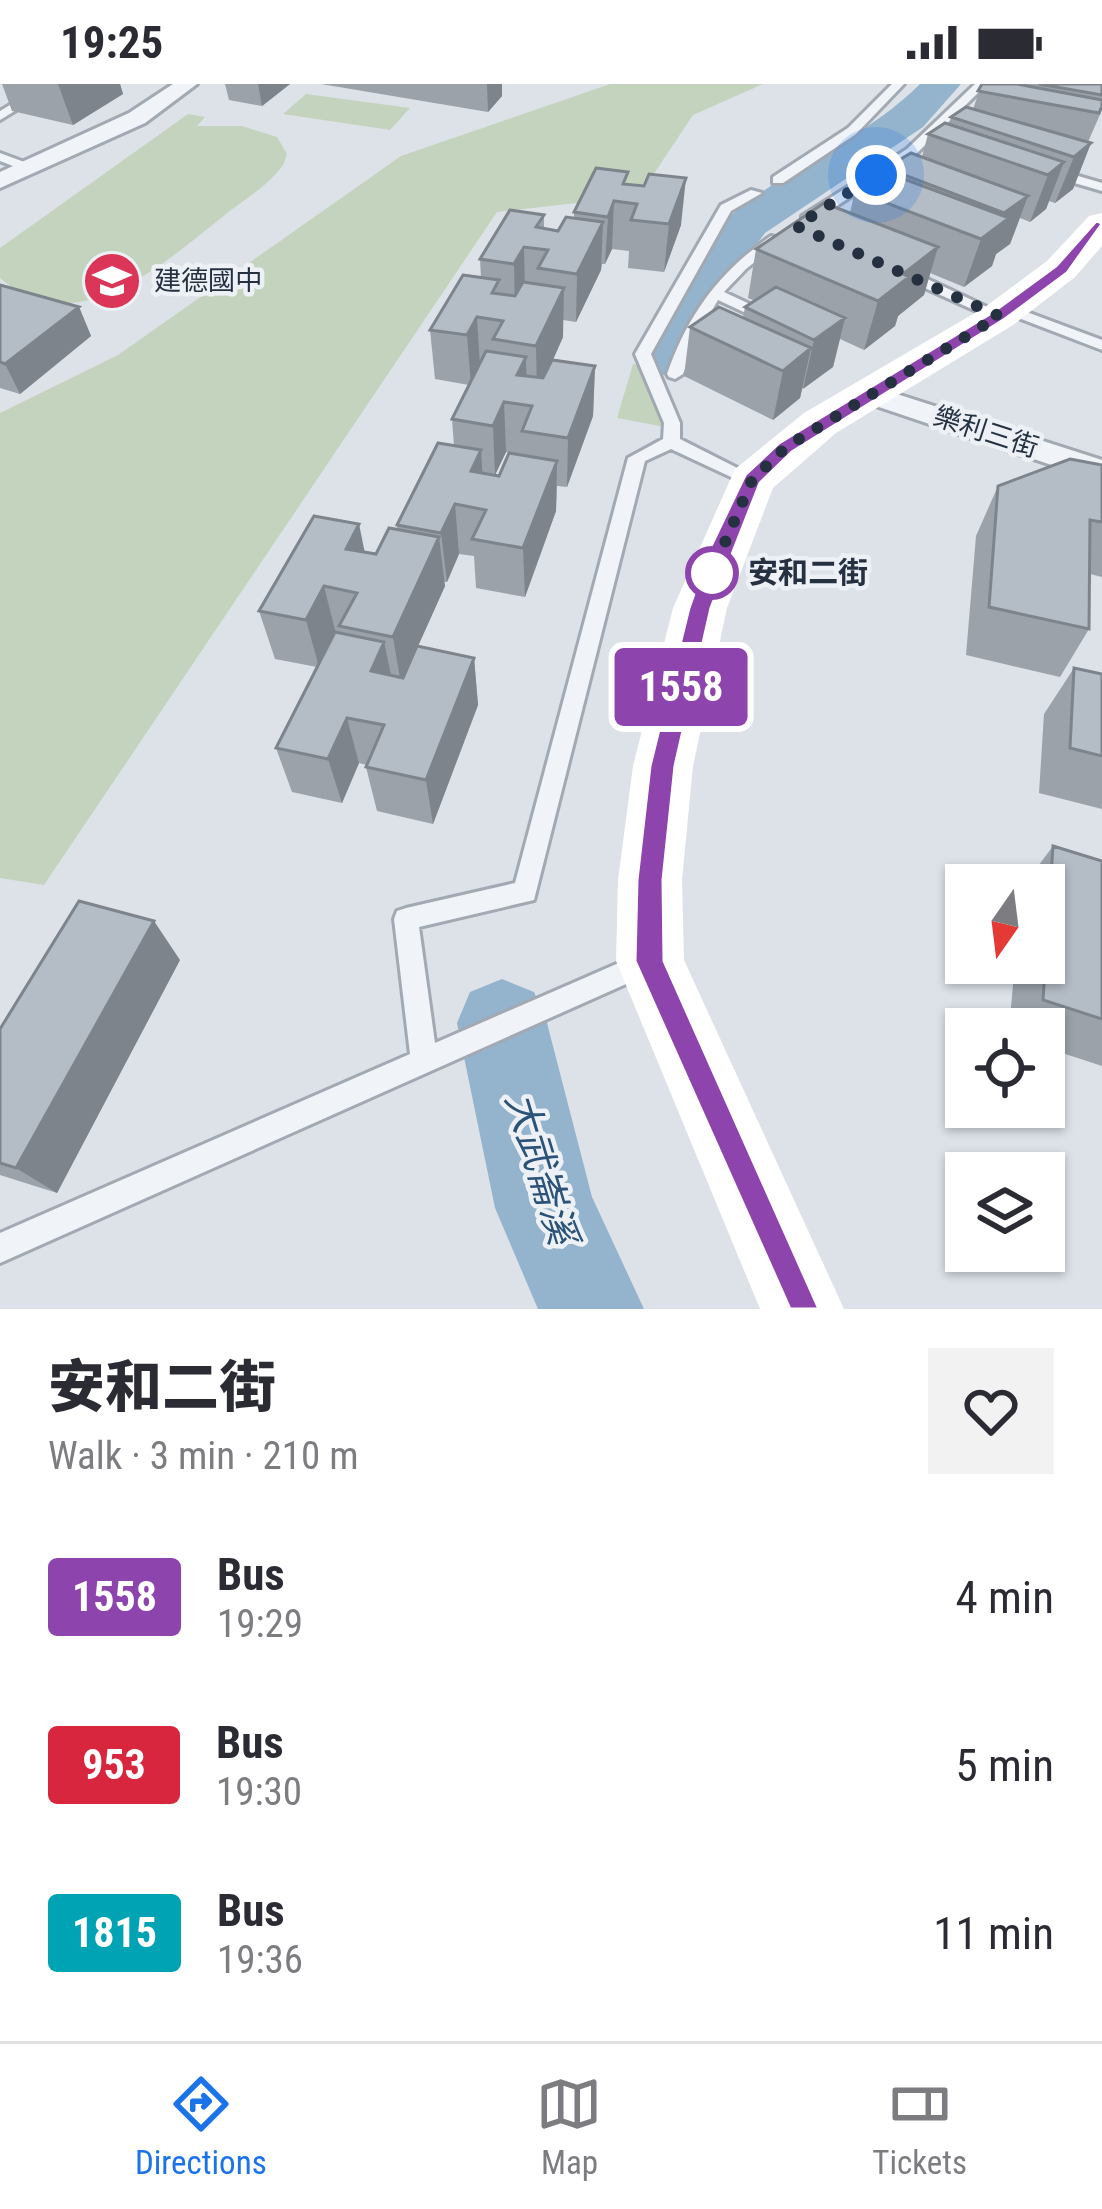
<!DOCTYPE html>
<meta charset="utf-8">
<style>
body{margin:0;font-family:"Roboto Condensed","Noto Sans TC",sans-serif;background:#f2f2f3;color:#2b2b33;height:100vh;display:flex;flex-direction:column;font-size:45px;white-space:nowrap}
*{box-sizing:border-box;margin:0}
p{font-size:39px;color:#7c7c81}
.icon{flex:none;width:66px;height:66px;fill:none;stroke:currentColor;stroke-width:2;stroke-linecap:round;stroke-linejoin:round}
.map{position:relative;height:1225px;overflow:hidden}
.panel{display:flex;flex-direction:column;background:#fff;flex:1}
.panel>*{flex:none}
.badge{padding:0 24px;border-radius:9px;font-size:42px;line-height:78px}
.needle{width:78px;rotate:194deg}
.tools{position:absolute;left:945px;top:780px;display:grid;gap:24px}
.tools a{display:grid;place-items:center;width:120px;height:120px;border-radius:0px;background:#fff;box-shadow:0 3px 9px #0004;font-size:60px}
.you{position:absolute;width:60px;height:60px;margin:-30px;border:9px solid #fff;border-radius:50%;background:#1a73e8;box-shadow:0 0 0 18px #1a73e833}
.map>.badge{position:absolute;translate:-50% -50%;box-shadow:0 0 0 6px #fff}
.round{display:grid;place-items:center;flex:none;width:126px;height:126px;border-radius:0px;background:#f2f2f3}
.head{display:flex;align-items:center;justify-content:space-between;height:204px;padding:0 48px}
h1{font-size:57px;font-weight:800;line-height:90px}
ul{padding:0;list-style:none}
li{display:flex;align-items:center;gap:36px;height:168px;padding:0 48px}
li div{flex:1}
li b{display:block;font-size:45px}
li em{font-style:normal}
li .badge{min-width:132px;font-weight:700;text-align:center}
.status{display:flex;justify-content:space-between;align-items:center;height:84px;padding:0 60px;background:#fff;direction:ltr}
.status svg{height:33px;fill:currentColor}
.tab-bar{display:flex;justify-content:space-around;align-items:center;height:168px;border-top:3px solid #e1e1e2;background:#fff;font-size:33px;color:#7c7c81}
.tab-bar a{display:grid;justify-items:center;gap:6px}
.tab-bar .active{color:#1a73e8}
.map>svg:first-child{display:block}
.green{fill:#c4d3bd}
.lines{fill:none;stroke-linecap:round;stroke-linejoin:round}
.river{fill:#94b3cd;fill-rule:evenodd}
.lane-casing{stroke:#a2a9b3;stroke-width:6}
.street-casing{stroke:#a2a9b3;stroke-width:6}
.lane{fill:#f0f3f7;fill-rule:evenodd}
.street{fill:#f0f3f7;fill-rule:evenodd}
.secondary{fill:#fff;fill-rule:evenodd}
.wall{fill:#9ba2aa;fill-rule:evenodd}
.shaded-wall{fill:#7e848b}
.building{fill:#b4bcc6;stroke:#7e848b;stroke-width:3}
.line{fill:#8e44ad;stroke:#fff;stroke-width:3}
.walk{stroke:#253141;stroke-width:12;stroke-dasharray:0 21.6}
.stop-dot{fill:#fff;stroke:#8e44ad;stroke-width:6}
.labels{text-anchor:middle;stroke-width:9;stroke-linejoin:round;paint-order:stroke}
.far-poi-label{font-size:27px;fill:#253141;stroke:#edf1f6;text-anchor:start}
.far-street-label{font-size:27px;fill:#253141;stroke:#edf1f6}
.stop-label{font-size:30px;font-weight:bold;fill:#253141;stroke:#edf1f6;text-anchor:start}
.near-water-label{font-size:39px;font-style:italic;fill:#2b5278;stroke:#edf1f6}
</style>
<div class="status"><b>19:25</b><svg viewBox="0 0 49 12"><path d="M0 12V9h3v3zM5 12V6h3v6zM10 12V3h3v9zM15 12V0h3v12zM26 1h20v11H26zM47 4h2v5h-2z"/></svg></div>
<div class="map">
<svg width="1102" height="1225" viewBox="0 0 1102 1225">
<rect width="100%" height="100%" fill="#dde2e9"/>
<!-- green -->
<path class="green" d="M610,0H763L693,31L639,112L497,128L44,801L0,794V329L118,271L401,72Z
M306,10L410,24L390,46L283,30Z
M188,30L205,33L197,42H242L277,53L287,70L284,79C271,101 241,117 221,134C162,181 75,260 0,194V164Z
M633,280L647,282L665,343L617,334Z"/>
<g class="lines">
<!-- river -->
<path class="river" d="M920,0H961L923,43L765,149L721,208L682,286L663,291L644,286L636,275C662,225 690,164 735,128C794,80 866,54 920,0Z
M502,895L534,908L547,939L592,1113L644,1225H538L495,1124L457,939L470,908Z"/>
<!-- lane casing -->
<g class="lane-casing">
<path id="lane" d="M45,0H59L0,36V27Z
M892,0H904L856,50L783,99H773V93L848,44Z
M975,0H987L915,71L812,138H802V132L907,65Z
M0,69L35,82L37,85L31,89L0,77Z
M1051,84L1102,99V107L1047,91V85Z
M751,106L762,109L731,127L651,270L680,339V355L761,396L752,402L746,400L671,365L645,377L534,816L419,843L435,959L644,868L653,872L657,880L653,888L0,1179V1149L410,970L394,835L397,827L406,824L515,799L628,374L663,355L664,339L635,270L721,121Z
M771,152L783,155L746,185L724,208L773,231V237H763L718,216L699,249L683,290L675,295L669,293L667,290C688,230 719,188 771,152Z
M896,185H906L1006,232L994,235L896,191Z
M1008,221L1102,256V266L1003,228L1001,225Z"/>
</g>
<!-- street casing -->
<g class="street-casing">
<path id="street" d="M173,0H197L145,39L0,104V88L129,29Z
M869,301L1102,376V398L858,316L854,310L858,304Z"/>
</g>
<!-- lane -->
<use href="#lane" class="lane"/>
<!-- street -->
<use href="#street" class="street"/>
<!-- secondary -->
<path class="secondary" d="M1102,129V162L1075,193L1013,241L836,349L773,404L727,524L693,682L682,796L684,876L844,1225H760L616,877L618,796L633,682L673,524L735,385L804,329L985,223L1047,177L1089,132Z"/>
</g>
<!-- wall -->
<path class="wall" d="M2,0H120L123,10L73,41L12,27Z
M225,0H290L262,22L229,16Z
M321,0H502V12L488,28Z
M982,0H1102V26L1088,58L1091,59L1073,105L1055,119L1049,117L1046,125L1030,138L1020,134L1010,160L996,170L992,182L964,203L930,189L924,211L898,232L895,242L864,266L840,255L833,283L802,305L800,314L773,336L684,292L690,243L743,234L745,223L755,217L748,214L756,165L850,129L855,107L885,88L886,84L922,73L928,50L949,40L951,33L973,25Z
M627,100L681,141L664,188L628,184L629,167L612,165L605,180H602L601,186L576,238L563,236V253L553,276L595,282L593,332L567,403L557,402L556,427L525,513L476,504L474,472L459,470L447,498H444L445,502L418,562L474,574L478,621L433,740L377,727L366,683L367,681L359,679L342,719L292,708L276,664L317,583L275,575L259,527L365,468L376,470L397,446V441L454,362L452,335L469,301L435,295L430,246L481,194L480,175L544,131V145L558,147L574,134V128ZM506,368L522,372L499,392L495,391Z
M0,201L79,223L91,252L20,310L0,304Z
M1102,381V493L1090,490L1089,545L1060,593L966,571L976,452L998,402Z
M1074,584L1102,590V725L1039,709L1044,630Z
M1053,762L1102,777V982L1044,963V945H1009L1015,879H1044V801H1024Z
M180,876L57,1109L0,1091V945Z"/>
<!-- shaded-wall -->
<path class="shaded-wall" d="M58,0H120L123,10L73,41Z
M258,0H290L262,22Z
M487,0H502V12L488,28Z
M1091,59L1073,105L1055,119L1074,73Z
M1064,78L1046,125L1030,138L1048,91Z
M686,94L681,141L664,188L669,140Z
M1028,112L1010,160L996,170L992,182L964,203L981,155L1000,141L1004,129Z
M614,117L612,165L605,180L608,133Z
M603,138L601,186L576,238L577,190Z
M524,163L525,211L515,228L514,180Z
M938,163L924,211L898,232L895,242L864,266L878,217L903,190Z
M564,204L563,253L537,311L536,262Z
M79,223L91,252L20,310L5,280Z
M477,233L480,283L471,301L467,251Z
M845,234L833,283L803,305L814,256Z
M811,264L800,314L773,336L783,287Z
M526,273L527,322L517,291Z
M595,282L593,332L567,403L568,354Z
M504,318L506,368L495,391L493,342Z
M481,366L484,416L471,387Z
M557,377L556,427L525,513L523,464Z
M455,420L459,470L447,498L441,449Z
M359,440L369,489L346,465Z
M439,453L445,502L401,600L393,553Z
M324,502L336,550L319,583L306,536Z
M384,558L394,605L371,587Z
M474,574L478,621L433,740L426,696Z
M347,634L359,679L342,719L328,675Z
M154,837L180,876L57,1109L16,1084Z"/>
<!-- building -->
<path class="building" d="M982,0H1017L1102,16V22L1099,29L978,7Z
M1039,0H1102V11Z
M966,23L1091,59L1074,73L951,33Z
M945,39L1064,78L1048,91L928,50Z
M911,69L1028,112L1004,129L886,84Z
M596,84L628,88L623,100L644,102L649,90L686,94L669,140L631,136L637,120L614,117L608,133L574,128Z
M885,88L1009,134L981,155L855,107Z
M824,119L938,163L903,190L909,193L878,217L756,165Z
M510,126L544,131L536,143L558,147L566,133L603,138L577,190L538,184L548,166L524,163L514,180L480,175Z
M463,191L499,196L492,209L515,212L523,198L564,204L536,262L493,255L503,237L477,233L467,251L430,246Z
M0,201L79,223L5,280L0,278Z
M776,203L845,234L814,256L745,223Z
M719,223L811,264L783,287L690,243Z
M486,267L526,273L517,291L543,294L552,276L595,282L568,354L522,347L532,322L504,318L493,342L452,335Z
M438,359L481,366L471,387L499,392L509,369L557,377L523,464L472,455L486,426L455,420L441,449L397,441Z
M1070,375L1102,381V438L1090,436L1089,545L989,523L998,402Z
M314,432L359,440L346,465L376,470L389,444L439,453L393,553L339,542L357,509L324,502L306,536L259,527Z
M335,548L384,558L371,587L403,594L417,562L474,574L426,696L366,683L384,641L347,634L328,675L276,664Z
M1074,584L1102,590V672L1070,664Z
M1053,762L1102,777V935L1043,916Z
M79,817L154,837L16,1084L0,1079V945Z"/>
<!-- line -->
<path class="line" d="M1097,136L1102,140L1067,189L1005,235L792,368L760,399L711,524L675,682L663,796L664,877L819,1225H790L635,877L637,796L650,682L689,524L711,462L745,391L779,359L993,228L1056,182Z"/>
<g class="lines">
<!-- walk -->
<path class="walk" d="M712,489L710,493L752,396L786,363L999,232L796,142L876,91"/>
</g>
<!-- icons -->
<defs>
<g id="school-disc" transform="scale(3)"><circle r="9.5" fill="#db3557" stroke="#edf1f6"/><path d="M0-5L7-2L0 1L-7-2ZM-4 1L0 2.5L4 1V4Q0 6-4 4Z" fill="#fff"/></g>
</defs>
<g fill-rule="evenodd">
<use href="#school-disc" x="112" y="197"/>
</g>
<!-- markers -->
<circle class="stop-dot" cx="712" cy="489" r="24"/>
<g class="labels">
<!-- far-poi labels -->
<g class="far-poi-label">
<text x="154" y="206">建德國中</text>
</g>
<!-- far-street labels -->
<g class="far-street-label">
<text transform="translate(986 348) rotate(18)" y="9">樂利三街</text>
</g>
<!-- stop labels -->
<g class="stop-label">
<text x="748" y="499">安和二街</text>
</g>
<!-- near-water labels -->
<g class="near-water-label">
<text transform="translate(542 1084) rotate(73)" y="14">大武崙溪</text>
</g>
</g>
</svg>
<div class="tools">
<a><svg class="needle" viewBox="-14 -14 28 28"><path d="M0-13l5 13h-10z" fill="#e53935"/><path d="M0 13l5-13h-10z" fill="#7c7c81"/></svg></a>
<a><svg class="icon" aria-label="locate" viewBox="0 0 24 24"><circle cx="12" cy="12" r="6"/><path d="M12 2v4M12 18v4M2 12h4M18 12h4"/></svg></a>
<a><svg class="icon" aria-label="layers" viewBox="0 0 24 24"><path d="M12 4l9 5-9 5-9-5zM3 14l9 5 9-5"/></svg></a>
</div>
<div class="you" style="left:876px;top:91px"></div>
<b class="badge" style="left:681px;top:603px;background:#8e44ad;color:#fff">1558</b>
</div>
<section class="panel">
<div class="head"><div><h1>安和二街</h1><p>Walk · 3 min · 210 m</p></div><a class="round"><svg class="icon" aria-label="heart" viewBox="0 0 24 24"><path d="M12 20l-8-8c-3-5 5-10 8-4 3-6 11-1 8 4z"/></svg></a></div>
<ul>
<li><span class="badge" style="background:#8e44ad;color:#fff">1558</span><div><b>Bus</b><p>19:29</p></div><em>4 min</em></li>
<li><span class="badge" style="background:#d7263d;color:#fff">953</span><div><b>Bus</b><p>19:30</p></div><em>5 min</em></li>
<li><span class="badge" style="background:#00a3b4;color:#fff">1815</span><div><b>Bus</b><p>19:36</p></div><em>11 min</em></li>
</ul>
</section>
<nav class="tab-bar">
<a class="active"><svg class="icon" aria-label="directions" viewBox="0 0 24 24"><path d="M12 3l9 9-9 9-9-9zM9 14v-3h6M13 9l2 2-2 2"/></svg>Directions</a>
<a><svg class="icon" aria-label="map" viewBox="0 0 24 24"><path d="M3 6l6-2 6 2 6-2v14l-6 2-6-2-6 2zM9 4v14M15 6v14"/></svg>Map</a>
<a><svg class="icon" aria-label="tickets" viewBox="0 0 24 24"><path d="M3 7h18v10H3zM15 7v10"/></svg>Tickets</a>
</nav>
